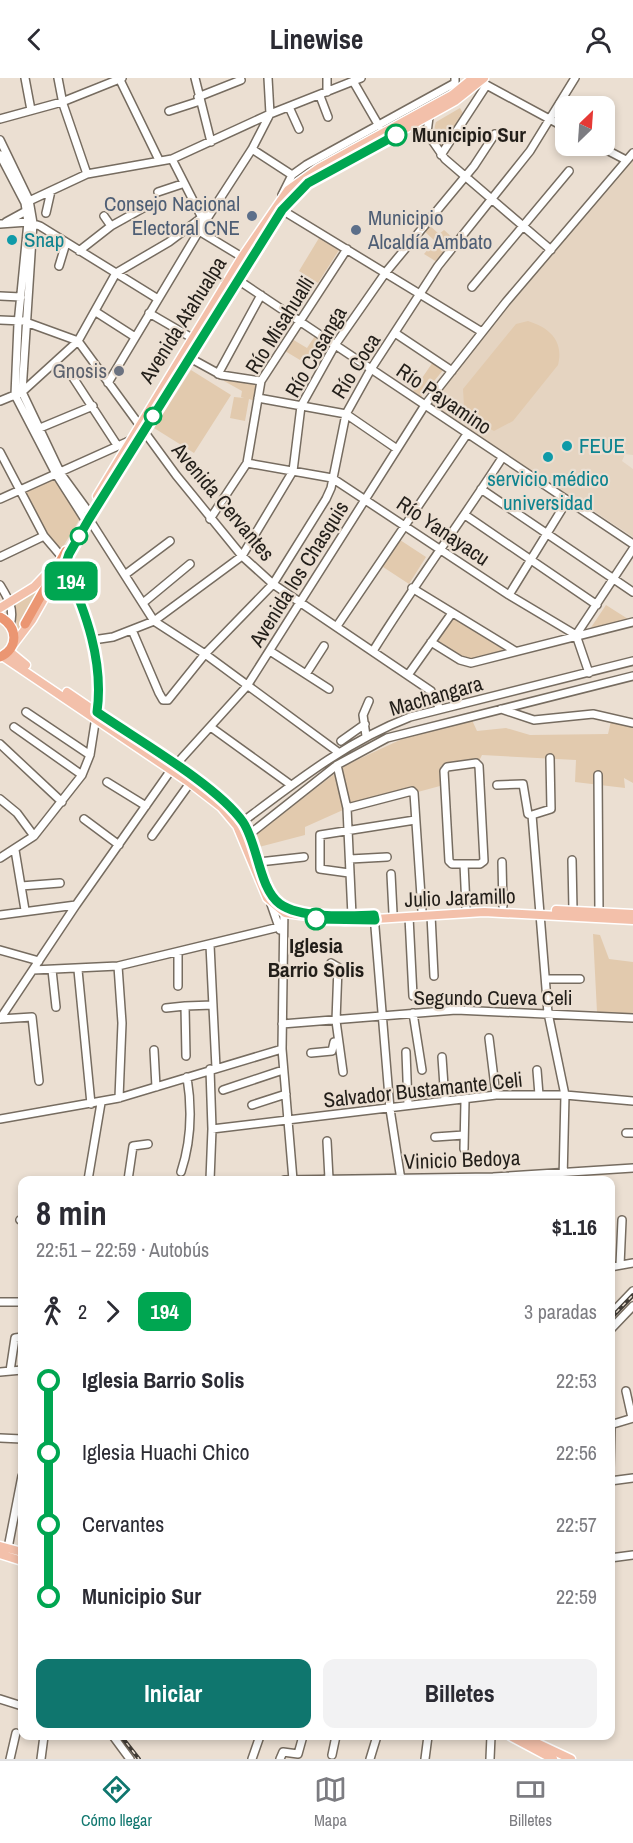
<!DOCTYPE html>
<html lang="es">
<meta charset="utf-8">
<style>
body{margin:0;font-family:"Archivo Narrow",sans-serif;background:#f2f2f3;color:#2b2b33;height:100vh;display:flex;flex-direction:column;font-size:22px;white-space:nowrap}
*{box-sizing:border-box;margin:0}
p{font-size:20px;color:#7c7c81}
.icon{flex:none;width:33px;height:33px;fill:none;stroke:currentColor;stroke-width:2;stroke-linecap:round;stroke-linejoin:round}
.map{position:relative;flex:1;overflow:hidden}
.details{position:absolute;left:18px;top:1098px;width:597px;height:564px;display:flex;flex-direction:column;background:#fff;border-radius:12px;box-shadow:0 3px 9px #0003}
.details>*{flex:none}
.badge{padding:0 12px;border-radius:9px;font-size:21px;line-height:39px}
.needle{width:39px;rotate:25deg}
.fabs{position:absolute;left:555px;top:18px;display:grid;gap:12px}
.fabs a{display:grid;place-items:center;width:60px;height:60px;border-radius:12px;background:#fff;box-shadow:0 3px 9px #0003;font-size:30px}
.map>.badge{position:absolute;translate:-50% -50%;box-shadow:0 0 0 3px #fff}
.legs{display:flex;align-items:center;gap:9px;height:66px;padding:0 18px;font-size:20px}
.legs p{margin-inline-start:auto}
.summary{display:flex;align-items:center;justify-content:space-between;height:102px;padding:0 18px}
h1{font-size:33px;font-weight:700;line-height:45px}
.primary-button{display:flex;gap:12px;margin-top:auto;padding:12px 18px}
.primary-button a{flex:1;height:69px;border-radius:12px;background:#0f766e;color:#fff;font-size:24px;font-weight:700;line-height:69px;text-align:center}
.primary-button a+a{background:#f2f2f3;color:#2b2b33}
ul{padding:0 18px;list-style:none}
li{display:flex;align-items:center;gap:21px;height:72px;font-size:22px}
li i{display:grid;place-items:center;width:9px;height:100%;margin:0 8px;background:currentColor}
li i::after{content:'';width:15px;height:15px;margin:-8px;border:4px solid;border-radius:50%;background:#fff}
li p{margin-inline-start:auto}
li:first-child i{background:linear-gradient(#0000 50%,currentColor 0)}
li:last-child i{background:linear-gradient(currentColor 50%,#0000 0)}
header{display:flex;justify-content:space-between;align-items:center;height:78px;padding:0 18px;background:#fff;font-size:27px;font-weight:700}
.tab-bar{display:flex;justify-content:space-around;align-items:center;height:84px;border-top:2px solid #e1e1e2;background:#fff;font-size:16px;color:#7c7c81}
.tab-bar a{display:grid;justify-items:center;gap:3px}
.tab-bar .current{color:#0f766e}
.map>svg:first-child{display:block}
.built{fill:#e5d4c1}
.green{fill:#e2caae}
.lines{fill:none;stroke-linecap:round;stroke-linejoin:round}
.minor-casing{stroke:#766c60;stroke-width:10}
.major-casing{stroke:#fff;stroke-width:11}
.highway-casing{stroke:#fff;stroke-width:12}
.minor{stroke:#fff;stroke-width:7}
.major{stroke:#f3c0aa;stroke-width:8}
.highway{stroke:#eb9672;stroke-width:9}
.rail-casing{stroke:#413c36;stroke-width:4}
.rail{stroke:#ebdfd2;stroke-width:1.5;stroke-dasharray:4.5;stroke-linecap:butt}
.line-1-casing{stroke:#fff;stroke-width:14}
.line-1{stroke:#00a651;stroke-width:9}
.stop-1-dot{fill:#fff;stroke:#00a651;stroke-width:3}
.service-dot{fill:#5c6f8a;stroke:#ebdfd2;stroke-width:2}
.culture-dot{fill:#0f9aa8;stroke:#ebdfd2;stroke-width:2}
.worship-dot{fill:#6b7280;stroke:#ebdfd2;stroke-width:2}
.labels{text-anchor:middle;stroke-width:4.5;stroke-linejoin:round;paint-order:stroke}
.stop-label{font-size:21px;font-weight:bold;fill:#221e19;stroke:#ebdfd2;text-anchor:start}
.service-label{font-size:21px;fill:#4e5e75;stroke:#ebdfd2;text-anchor:end}
.culture-label{font-size:21px;fill:#0d838f;stroke:#ebdfd2;text-anchor:start}
.street-label{font-size:21px;fill:#221e19;stroke:#ebdfd2}
.worship-label{font-size:21px;fill:#5b616d;stroke:#ebdfd2;text-anchor:end}
</style>
<header><svg class="icon" aria-label="back" viewBox="0 0 24 24"><path d="M15 5l-7 7 7 7"/></svg>Linewise<svg class="icon" aria-label="person" viewBox="0 0 24 24"><circle cx="12" cy="8" r="4"/><path d="M4 21q1-7 8-7t8 7"/></svg></header>
<div class="map">
<svg width="633" height="1681" viewBox="0 0 633 1681">
<rect width="100%" height="100%" fill="#ebdfd2"/>
<!-- built -->
<path class="built" d="M633,78V377L625,376L622,383L633,391V459L429,325Z"/>
<!-- green -->
<path class="green" d="M460,30L465,39L443,70C437,61 432,55 436,44Z
M429,147L439,156L444,152L454,161L437,184L424,176L435,163L424,153Z
M319,160L339,172L318,205L299,193Z
M528,243C550,250 564,263 558,287L513,343L494,353L480,346L464,328L463,311L516,246Z
M315,258L329,268L318,286L303,277L300,282L285,273L292,261L307,270Z
M433,284L444,291L421,319L413,313Z
M191,292L231,317L194,375L154,350Z
M225,300L258,306L255,323L249,321L245,343L230,340L234,319L244,320L241,319L242,313L224,303Z
M55,400L81,439L61,472L56,470L23,414Z
M397,460L426,479L409,506L380,487Z
M48,500L19,556L12,526Z
M606,527L628,541L590,551Z
M452,536L508,572L466,583L433,564Z
M472,642L477,653L506,650L530,657L608,656L611,643L633,648V705L624,700L625,710L575,704L576,682L482,677L479,683L441,688L440,708L414,715L411,708L343,732L305,749V757L259,769L255,757L346,687L415,655Z
M593,856L600,857L609,881L633,884V936L597,934Z"/>
<g class="lines">
<!-- minor casing -->
<g class="minor-casing">
<path id="minor" d="M25,0L31,32
M58,0L63,26L87,96
M119,0L159,82
M195,0L211,64
M327,0V14
M353,3L379,48
M481,4L566,50
M320,18L328,39
M198,19L241,2
M289,29L299,51
M169,33L200,23
M0,41L62,24L122,0
M408,46L427,55L445,81L551,172
M427,55L429,39
M0,62L29,122L33,145L22,314L61,396L88,433
M599,68L626,82
M252,71L292,97
M0,77L25,125L28,144L18,246L15,317L56,396L84,440
M441,77L486,8
M172,81L201,138
M158,114L182,106
M282,117L292,97L306,87L455,5V0
M27,124L87,96L172,81L270,36L361,0
M282,132L482,254
M46,135L51,113
M104,138L111,148
M6,144L28,132
M0,146L28,144L40,148L158,221
M199,153L242,179
M79,173L111,148L147,128
M59,188L66,165
M238,202L633,466
M472,209L569,93
M0,218L21,219
M96,234L135,259
M149,235L192,260
M0,242L23,243L78,263L176,397L242,478L273,506L431,613L440,631
M395,255L452,293
M190,280L221,297L261,303
M218,296L261,217
M72,298L117,367
M108,305L199,153L252,71L270,36L268,0
M258,320L346,336L397,371
M0,323L22,314L78,263L116,195L169,164L213,131
M40,350L93,328
M0,374L44,458L61,478
M247,385L332,400L509,517L576,557L589,595
M481,411L633,514
M0,421L129,363
M465,437L597,527
M89,441L154,543L205,576L338,674
M210,441L247,385L261,303L347,171
M0,479L44,458
M126,496L170,463
M0,507C8,520 15,531 10,547
M412,510L515,573
M509,517L567,423
M143,525L190,486
M337,548L467,356
M132,552L159,615L163,622H168L205,576L273,506L326,421L331,410L346,336L371,291L438,188L530,73L575,0
M576,557L633,471
M93,562L113,559L154,543L242,478L293,393L301,328L335,267L386,194L474,88L495,56
M431,564L460,582L471,585L633,544
M270,573L329,611
M373,573C414,507 460,445 502,380
M306,596L324,568
M408,597L452,535
M501,631L534,642L593,636L633,645
M26,634L90,677
M14,649L82,697
M212,650L291,707
M366,658L363,637L369,623
M341,663L365,646
M0,666L62,724
M550,680L551,731L532,737L548,935L565,1017L563,1102
M476,685L479,688L484,783L480,786H452L449,783L444,693L447,689Z
M337,687L347,730L352,838
M598,697L599,834
M107,704L146,728
M497,707L523,706L528,736L532,737
M0,721L17,735L34,758
M347,730L412,713L414,715L422,833
M84,741L119,767
M237,748C293,706 345,664 410,639L633,583
M152,758L190,705
M246,759L337,687L387,660L633,598
M15,772L25,832
M0,780L34,758L82,697L90,677L100,613L93,562L65,488
M350,781L387,779
M572,782L573,832
M259,784L304,779
M502,784L503,828
M464,786L466,829
M349,795L320,791V757L415,742
M391,796L393,835
M21,808L60,805
M273,823L271,826L280,852
M284,829L282,971L293,1102
M0,837L76,827
M374,837L390,1031L401,1102
M431,837L434,898
M409,839L413,918
M210,867L216,990
M0,872L39,883
M331,885L338,889L336,943L343,994
M118,888L122,945L119,1020
M33,892L118,888L283,848
M52,892L56,929
M78,892L91,1026
M547,901H580
M178,908V875
M166,930L185,928
M413,935L422,992
M0,941L76,827L171,692L247,608L425,327L506,224L633,75
M0,941L32,939L39,1003
M282,946L456,932L633,940
M489,960L496,1017
M154,972L156,1009
M406,974L408,1027
M311,975L332,973L334,964
M186,978L185,928L213,927
M442,979L445,1023
M210,991L212,1051L210,1102
M537,992L539,1017
M223,1012L283,992
M252,1027L286,1016
M0,1041L119,1020L282,971
M212,1051L496,1017H565L633,1023
M626,1055H633
M435,1059L464,1057
M327,1063L329,1101
M464,1071L465,1023
M181,1094C191,1064 192,1030 187,999
M88,1102L101,1025
M128,1102L133,1068L148,1066
M284,1102L493,1099L633,1090
M20,1142L22,1141
M620,1187L622,1142
M610,1189L633,1185
M0,1224H22
M610,1237L633,1213
M610,1252L633,1228
M10,1293L15,1260L22,1259
M0,1294L22,1292
M626,1313L632,1340
M610,1347L633,1340
M0,1360L22,1361
M610,1390L611,1347
M610,1403L633,1400
M8,1470L22,1398
M610,1480L633,1477
M0,1621L22,1628
M113,1658L130,1681
M332,1677L336,1658
M10,1681L16,1655
M41,1681L44,1658
M252,1681L260,1658
M280,1681L283,1674L298,1676L303,1658
M370,1681L377,1658
M425,1681L428,1658
M490,1681L491,1658"/>
</g>
<!-- major casing -->
<g class="major-casing">
<path id="major" d="M97,418L242,179L288,112L319,90L452,17L473,0
M0,530L34,509L54,488
M13,567L32,542L89,441L292,119L308,105L455,23L484,0
M9,573L26,587
M2,578L190,705L221,729L237,748L267,820L285,835L345,843L484,834L633,842
M67,614L190,698
M226,727C245,746 252,763 261,787
M556,832L633,836
M0,1468L22,1474
M0,1476L22,1483
M510,1658L553,1681
M522,1658L571,1681"/>
</g>
<!-- highway casing -->
<g class="highway-casing">
<path id="highway" d="M0,539C18,549 19,570 0,579
M25,546L66,473"/>
</g>
<!-- minor -->
<use href="#minor" class="minor"/>
<!-- major -->
<use href="#major" class="major"/>
<!-- highway -->
<use href="#highway" class="highway"/>
<!-- rail casing -->
<g class="rail-casing">
<path id="rail" d="M610,1241L633,1217
M121,1658L139,1681"/>
</g>
<!-- rail -->
<use href="#rail" class="rail"/>
</g>
<g class="lines">
<!-- line-1 casing -->
<g class="line-1-casing">
<path id="line-1" d="M316,841L375,842L374,837C349,838 301,841 280,826C259,811 258,766 243,744C217,707 136,661 97,634C104,584 86,534 65,488L69,476L89,441L282,132L308,105L396,57"/>
</g>
<!-- line-1 -->
<use href="#line-1" class="line-1"/>
</g>
<!-- markers -->
<g class="stop-1-dot">
<circle cx="396" cy="57" r="10"/>
<circle cx="153" cy="338" r="8"/>
<circle cx="79" cy="458" r="8"/>
<circle cx="316" cy="841" r="10"/>
</g>
<g class="service-dot">
<circle cx="252" cy="138" r="6"/>
<circle cx="356" cy="152" r="6"/>
</g>
<g class="culture-dot">
<circle cx="12" cy="162" r="6"/>
<circle cx="567" cy="368" r="6"/>
<circle cx="548" cy="379" r="6"/>
</g>
<circle class="worship-dot" cx="119" cy="293" r="6"/>
<g class="labels">
<!-- stop labels -->
<g class="stop-label">
<text x="412" y="64">Municipio Sur</text>
<text x="316" y="875" text-anchor="middle">Iglesia<tspan x="316" dy="24">Barrio Solis</tspan></text>
</g>
<!-- service labels -->
<g class="service-label">
<text x="240" y="133">Consejo Nacional<tspan x="240" dy="24">Electoral CNE</tspan></text>
<text x="368" y="147" text-anchor="start">Municipio<tspan x="368" dy="24">Alcaldía Ambato</tspan></text>
</g>
<!-- culture labels -->
<g class="culture-label">
<text x="24" y="169">Snap</text>
<text x="579" y="375">FEUE</text>
<text x="548" y="408" text-anchor="middle">servicio médico<tspan x="548" dy="24">universidad</tspan></text>
</g>
<!-- street labels -->
<g class="street-label">
<text transform="translate(183 242) rotate(-58)" y="7">Avenida Atahualpa</text>
<text transform="translate(280 247) rotate(-58)" y="7">Río Misahualli</text>
<text transform="translate(316 274) rotate(-60)" y="7">Río Cosanga</text>
<text transform="translate(356 288) rotate(-58)" y="7">Río Coca</text>
<text transform="translate(444 321) rotate(34)" y="7">Río Payamino</text>
<text transform="translate(223 424) rotate(50)" y="7">Avenida Cervantes</text>
<text transform="translate(443 453) rotate(34)" y="7">Río Yanayacu</text>
<text transform="translate(299 496) rotate(-58)" y="7">Avenida los Chasquis</text>
<text transform="translate(436 618) rotate(-16)" y="7">Machangara</text>
<text transform="translate(460 820) rotate(-2)" y="7">Julio Jaramillo</text>
<text x="493" y="927">Segundo Cueva Celi</text>
<text transform="translate(423 1012) rotate(-6)" y="7">Salvador Bustamante Celi</text>
<text transform="translate(462 1082) rotate(-2)" y="7">Vinicio Bedoya</text>
</g>
<!-- worship labels -->
<g class="worship-label">
<text x="107" y="300">Gnosis</text>
</g>
</g>
</svg>
<div class="fabs">
<a><svg class="needle" viewBox="-14 -14 28 28"><path d="M0-13l5 13h-10z" fill="#e53935"/><path d="M0 13l5-13h-10z" fill="#7c7c81"/></svg></a>
</div>
<b class="badge" style="left:71px;top:503px;background:#00a651;color:#fff">194</b>
<section class="details">
<div class="summary"><div><h1>8 min</h1><p>22:51 – 22:59 · Autobús</p></div><b>$1.16</b></div>
<div class="legs"><svg class="icon" aria-label="walk" viewBox="0 0 24 24"><circle cx="13" cy="4" r="2"/><path d="M13 8l-2 6 4 7M11 14l-3 7M7 12l3-4h3l4 4"/></svg>2<svg class="icon" aria-label="forward" viewBox="0 0 24 24"><path d="M9 5l7 7-7 7"/></svg><b class="badge" style="background:#00a651;color:#fff">194</b><p>3 paradas</p></div>
<ul>
<li><i style="color:#00a651"></i><b>Iglesia Barrio Solis</b><p>22:53</p></li>
<li><i style="color:#00a651"></i><span>Iglesia Huachi Chico</span><p>22:56</p></li>
<li><i style="color:#00a651"></i><span>Cervantes</span><p>22:57</p></li>
<li><i style="color:#00a651"></i><b>Municipio Sur</b><p>22:59</p></li>
</ul>
<div class="primary-button"><a>Iniciar</a><a>Billetes</a></div>
</section>
</div>
<nav class="tab-bar">
<a class="current"><svg class="icon" aria-label="directions" viewBox="0 0 24 24"><path d="M12 3l9 9-9 9-9-9zM9 14v-3h6M13 9l2 2-2 2"/></svg>Cómo llegar</a>
<a><svg class="icon" aria-label="map" viewBox="0 0 24 24"><path d="M3 6l6-2 6 2 6-2v14l-6 2-6-2-6 2zM9 4v14M15 6v14"/></svg>Mapa</a>
<a><svg class="icon" aria-label="tickets" viewBox="0 0 24 24"><path d="M3 7h18v10H3zM15 7v10"/></svg>Billetes</a>
</nav>
